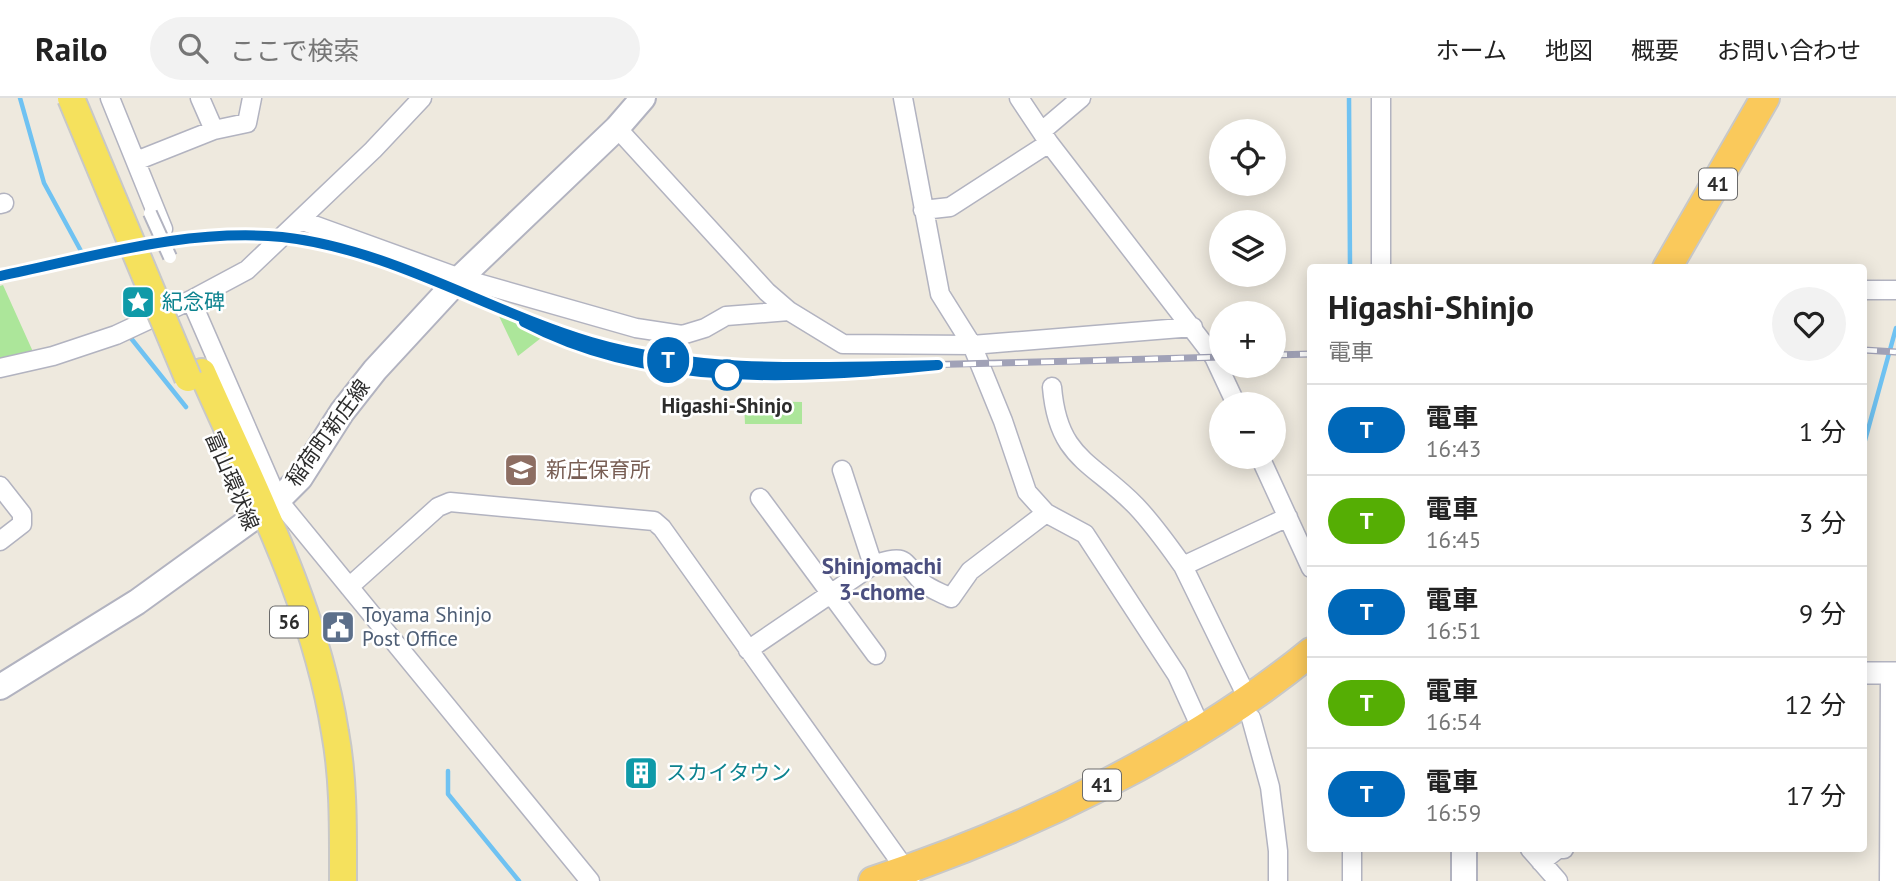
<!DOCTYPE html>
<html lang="ja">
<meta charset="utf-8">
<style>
body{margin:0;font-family:"PT Sans","Noto Sans JP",sans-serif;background:#f2f2f2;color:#222;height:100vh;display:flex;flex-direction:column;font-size:26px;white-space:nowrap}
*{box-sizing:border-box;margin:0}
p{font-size:23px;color:#767676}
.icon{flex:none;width:38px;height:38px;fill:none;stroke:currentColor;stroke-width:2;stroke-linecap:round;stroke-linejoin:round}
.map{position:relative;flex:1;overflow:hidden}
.drawer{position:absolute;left:1307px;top:166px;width:560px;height:588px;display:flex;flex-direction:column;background:#fff;border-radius:7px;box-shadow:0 4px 18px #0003}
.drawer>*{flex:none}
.badge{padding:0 14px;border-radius:23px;font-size:24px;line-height:46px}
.tools{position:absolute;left:1209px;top:21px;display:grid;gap:14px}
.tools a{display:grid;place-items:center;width:77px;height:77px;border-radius:50%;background:#fff;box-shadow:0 4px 18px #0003;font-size:35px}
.map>.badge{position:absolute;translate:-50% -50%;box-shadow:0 0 0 4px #fff}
.round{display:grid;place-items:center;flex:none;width:74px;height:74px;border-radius:37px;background:#f2f2f2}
.summary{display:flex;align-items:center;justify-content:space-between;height:119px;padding:0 21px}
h1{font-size:33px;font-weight:800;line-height:52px}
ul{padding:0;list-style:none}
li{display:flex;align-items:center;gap:21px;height:91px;padding:0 21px;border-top:2px solid #e0e0e0}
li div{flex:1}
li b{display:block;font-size:26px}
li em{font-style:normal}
li .badge{min-width:77px;font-weight:700;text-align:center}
header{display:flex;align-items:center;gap:42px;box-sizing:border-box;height:98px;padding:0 35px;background:#fff;border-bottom:2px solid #e0e0e0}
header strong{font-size:33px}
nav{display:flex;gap:38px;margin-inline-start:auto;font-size:24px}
.search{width:490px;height:63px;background:#f2f2f2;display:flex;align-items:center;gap:18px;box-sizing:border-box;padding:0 24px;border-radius:38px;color:#767676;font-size:26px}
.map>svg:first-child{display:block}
.green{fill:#ace69a}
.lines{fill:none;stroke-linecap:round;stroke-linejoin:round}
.stream{stroke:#6fc2f2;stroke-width:4.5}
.minor-casing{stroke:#b2b3c0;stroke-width:21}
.tertiary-casing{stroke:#b2b3c0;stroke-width:24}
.secondary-casing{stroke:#b2b3c0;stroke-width:28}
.primary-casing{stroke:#c8c8c8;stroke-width:30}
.trunk-casing{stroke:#c8c8c8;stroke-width:32}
.minor{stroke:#fff;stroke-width:18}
.tertiary{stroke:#fff;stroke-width:21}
.secondary{stroke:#fff;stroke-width:24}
.primary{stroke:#f5e15d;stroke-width:26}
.trunk{stroke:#fac95b;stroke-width:28}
.rail-casing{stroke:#a1a2b7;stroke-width:7}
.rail{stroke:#fff;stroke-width:4.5;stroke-dasharray:13;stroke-linecap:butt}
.pedestrian-bridge-casing{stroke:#b2b3c0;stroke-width:16;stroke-linecap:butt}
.primary-bridge-casing{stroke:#c8c8c8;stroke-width:30;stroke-linecap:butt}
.pedestrian-bridge{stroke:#fff;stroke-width:12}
.primary-bridge{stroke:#f5e15d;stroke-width:26}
.line-casing{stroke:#fff;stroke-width:16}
.line{stroke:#0068b9;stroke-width:10}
.stop-dot{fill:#fff;stroke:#0068b9;stroke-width:3.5}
.labels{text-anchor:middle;stroke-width:5;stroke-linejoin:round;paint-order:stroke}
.shield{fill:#fff;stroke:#6b6b6b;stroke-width:2}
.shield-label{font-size:19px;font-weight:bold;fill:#2c2c2c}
.culture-label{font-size:21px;fill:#0d838f;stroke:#fff;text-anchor:start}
.stop-label{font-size:21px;font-weight:bold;fill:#2c2c2c;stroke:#fff}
.street-label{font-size:21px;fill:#2c2c2c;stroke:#fff}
.education-label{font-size:21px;fill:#785e54;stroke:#fff;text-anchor:start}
.service-label{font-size:21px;fill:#4e5e75;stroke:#fff;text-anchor:start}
.neighbourhood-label{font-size:23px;font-weight:bold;fill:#4b4f7f;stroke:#fff}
</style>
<header>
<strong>Railo</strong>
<div class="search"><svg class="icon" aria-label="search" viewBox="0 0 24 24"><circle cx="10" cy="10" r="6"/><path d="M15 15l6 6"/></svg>ここで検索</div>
<nav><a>ホーム</a><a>地図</a><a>概要</a><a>お問い合わせ</a></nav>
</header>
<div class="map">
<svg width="1896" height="783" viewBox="0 0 1896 783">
<rect width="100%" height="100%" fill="#eee9de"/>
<!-- green -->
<path class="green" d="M3,187L34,256L0,262V188Z
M497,214L541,240L518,258Z
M744,303L802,304V326H745Z"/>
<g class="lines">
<!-- stream -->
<path class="stream" d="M20,0L44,85L81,153
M1349,0L1350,170
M130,239L186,309
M1864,346L1896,230
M448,673V696L519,783"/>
<!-- minor casing -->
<g class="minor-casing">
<path id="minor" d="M110,0L163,131
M200,0L214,32L247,25L252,0
M903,0L940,196L972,247L1003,323L1027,394L1046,415L1085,436L1177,577L1201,630
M1019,0L1049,45L1214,259L1236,306
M1381,0V170
M617,30L767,194L789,213L843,246L972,247L1193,229
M1042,33L1081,0
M136,63L214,32
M0,106L4,105
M923,112L950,109L1049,45
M300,122L460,180L636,230L682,237L705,230L726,218L789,213
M1864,192H1896
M191,202L278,402L590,783
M0,270L53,258L116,237L191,202L247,172L373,52L422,0
M1052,289C1058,361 1092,363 1136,408C1154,427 1168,447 1183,468L1288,419
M1260,359L1311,470
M842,372L873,467
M0,388L22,416V426L0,443
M760,400L876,557
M1183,468L1248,601
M349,489L438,409L450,404L654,423L662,430L911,779
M748,552L873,467C907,456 901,461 922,484C929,491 942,495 951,500L970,473L1046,415
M1251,620L1270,689L1278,753V783
M1352,751V783
M1530,751L1558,783
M1541,764L1558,751H1564
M1889,783L1890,575"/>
</g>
<!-- tertiary casing -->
<g class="tertiary-casing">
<path id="tertiary" d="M1864,575H1896"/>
</g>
<!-- secondary casing -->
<g class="secondary-casing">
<path id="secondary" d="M0,589L137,504L278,402L300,380L342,314L375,272L460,180L617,30L643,0
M1464,783V751"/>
</g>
<!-- primary casing -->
<g class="primary-casing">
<path id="primary" d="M202,274C253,390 315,507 335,634C344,683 343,733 343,783"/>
</g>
<!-- trunk casing -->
<g class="trunk-casing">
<path id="trunk" d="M1667,170L1765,0
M873,783C1022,734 1189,654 1311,554"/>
</g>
<!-- minor -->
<use href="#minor" class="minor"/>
<!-- tertiary -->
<use href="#tertiary" class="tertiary"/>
<!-- secondary -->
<use href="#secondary" class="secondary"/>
<!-- primary -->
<use href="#primary" class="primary"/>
<!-- trunk -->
<use href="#trunk" class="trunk"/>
<!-- rail casing -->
<g class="rail-casing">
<path id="rail" d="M0,178C106,155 212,124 321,145C373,154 420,179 468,199C531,225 597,249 664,262C733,275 807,270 877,268C992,266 1107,262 1222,259
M1864,252L1896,254
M1274,257L1311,256"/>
</g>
<!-- rail -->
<use href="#rail" class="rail"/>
<!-- pedestrian-bridge casing -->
<g class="pedestrian-bridge-casing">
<path id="pedestrian-bridge" d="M150,115L170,159"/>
</g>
<!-- primary-bridge casing -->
<g class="primary-bridge-casing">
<path id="primary-bridge" d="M71,0L188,280"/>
</g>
<!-- pedestrian-bridge -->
<use href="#pedestrian-bridge" class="pedestrian-bridge"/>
<!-- primary-bridge -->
<use href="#primary-bridge" class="primary-bridge"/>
</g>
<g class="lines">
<!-- line casing -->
<g class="line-casing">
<path id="line" d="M0,178C93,159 186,130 282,139C391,151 487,213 591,244C704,277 821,269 938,267C800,281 651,291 524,224"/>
</g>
<!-- line -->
<use href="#line" class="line"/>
</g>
<!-- icons -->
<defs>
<g id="sight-square" transform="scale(1.75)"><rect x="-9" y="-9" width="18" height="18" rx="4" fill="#0f9aa8" stroke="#fff"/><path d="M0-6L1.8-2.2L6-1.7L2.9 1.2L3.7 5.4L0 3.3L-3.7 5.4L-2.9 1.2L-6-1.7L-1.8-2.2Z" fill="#fff"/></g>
<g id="school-square" transform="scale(1.75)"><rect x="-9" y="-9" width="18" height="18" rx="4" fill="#8d6e63" stroke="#fff"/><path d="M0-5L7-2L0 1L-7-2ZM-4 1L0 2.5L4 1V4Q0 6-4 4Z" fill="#fff"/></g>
<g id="civic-square" transform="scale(1.75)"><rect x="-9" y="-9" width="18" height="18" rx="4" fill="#5c6f8a" stroke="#fff"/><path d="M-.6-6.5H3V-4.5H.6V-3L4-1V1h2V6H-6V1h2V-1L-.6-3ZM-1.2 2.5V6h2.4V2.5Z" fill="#fff"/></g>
<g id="building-square" transform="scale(1.75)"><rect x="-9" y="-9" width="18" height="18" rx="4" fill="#0f9aa8" stroke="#fff"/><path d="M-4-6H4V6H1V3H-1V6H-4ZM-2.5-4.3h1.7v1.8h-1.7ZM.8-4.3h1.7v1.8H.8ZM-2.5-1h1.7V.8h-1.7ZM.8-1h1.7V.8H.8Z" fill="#fff"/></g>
</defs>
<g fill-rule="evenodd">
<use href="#sight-square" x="138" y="204"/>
<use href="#school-square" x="521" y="372"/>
<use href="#civic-square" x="338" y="529"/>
<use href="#building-square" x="641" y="675"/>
</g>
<!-- markers -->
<circle class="stop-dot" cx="727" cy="277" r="14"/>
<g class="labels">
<!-- shield labels -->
<g class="shield">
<rect x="1699" y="70.5" width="38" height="31" rx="5"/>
<rect x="270" y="508.5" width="38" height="31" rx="5"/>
<rect x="1083" y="671.5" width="38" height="31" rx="5"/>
</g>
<g class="shield-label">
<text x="1718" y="93">41</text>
<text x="289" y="531">56</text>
<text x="1102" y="694">41</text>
</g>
<!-- culture labels -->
<g class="culture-label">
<text x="162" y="211">紀念碑</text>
<text x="666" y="682">スカイタウン</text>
</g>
<!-- stop labels -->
<g class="stop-label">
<text x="727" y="315">Higashi-Shinjo</text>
</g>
<!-- street labels -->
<g class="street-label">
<text transform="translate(328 335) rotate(-54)" y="7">稲荷町新庄線</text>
<text transform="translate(232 383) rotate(67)" y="7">富山環状線</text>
</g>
<!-- education labels -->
<g class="education-label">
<text x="546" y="379">新庄保育所</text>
</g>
<!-- service labels -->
<g class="service-label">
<text x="362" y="524">Toyama Shinjo<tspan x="362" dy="24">Post Office</tspan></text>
</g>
<!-- neighbourhood labels -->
<g class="neighbourhood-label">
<text x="882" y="476">Shinjomachi<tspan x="882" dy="26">3-chome</tspan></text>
</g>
</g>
</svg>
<div class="tools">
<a><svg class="icon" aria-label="locate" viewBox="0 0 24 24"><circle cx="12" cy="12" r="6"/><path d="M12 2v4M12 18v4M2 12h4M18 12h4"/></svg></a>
<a><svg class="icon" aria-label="layers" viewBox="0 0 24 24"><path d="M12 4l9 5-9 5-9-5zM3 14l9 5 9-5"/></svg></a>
<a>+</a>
<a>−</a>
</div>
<b class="badge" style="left:668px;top:262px;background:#0068b9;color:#fff">T</b>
<section class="drawer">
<div class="summary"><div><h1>Higashi-Shinjo</h1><p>電車</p></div><a class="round"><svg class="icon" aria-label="heart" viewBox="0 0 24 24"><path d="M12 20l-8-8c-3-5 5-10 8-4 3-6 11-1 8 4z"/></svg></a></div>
<ul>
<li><span class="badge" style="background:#0068b9;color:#fff">T</span><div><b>電車</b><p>16:43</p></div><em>1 分</em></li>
<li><span class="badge" style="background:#55ae04;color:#fff">T</span><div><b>電車</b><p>16:45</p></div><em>3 分</em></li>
<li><span class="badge" style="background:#0068b9;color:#fff">T</span><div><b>電車</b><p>16:51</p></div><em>9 分</em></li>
<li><span class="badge" style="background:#55ae04;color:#fff">T</span><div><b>電車</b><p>16:54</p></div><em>12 分</em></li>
<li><span class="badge" style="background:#0068b9;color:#fff">T</span><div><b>電車</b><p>16:59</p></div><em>17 分</em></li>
</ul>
</section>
</div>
